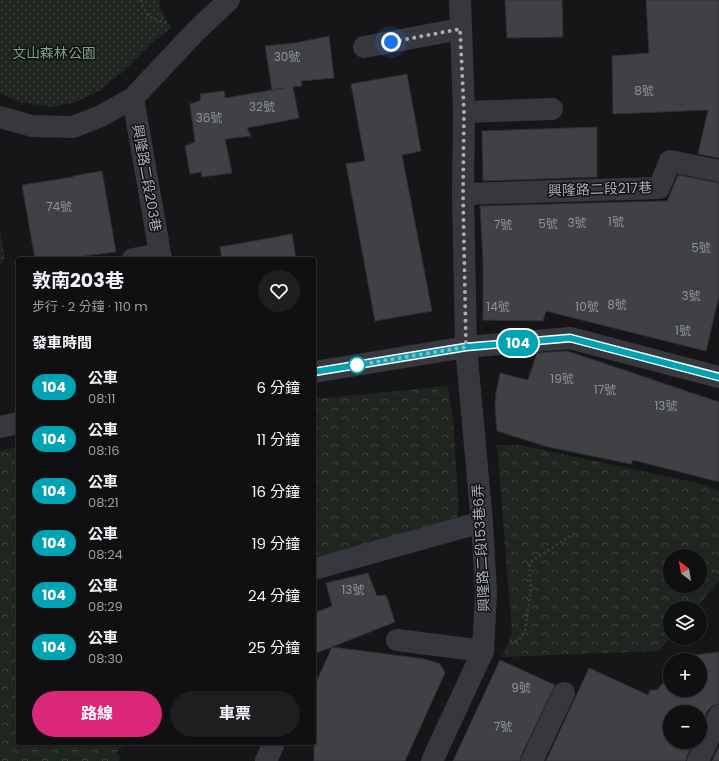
<!DOCTYPE html>
<html lang="zh-TW">
<meta charset="utf-8">
<style>
body{margin:0;font-family:Poppins,"Noto Sans TC",sans-serif;background:#1e1e20;color:#f1f3f6;height:100vh;display:flex;flex-direction:column;font-size:15px;white-space:nowrap}
*{box-sizing:border-box;margin:0}
p{font-size:13px;color:#9c9d9f}
.icon{flex:none;width:22px;height:22px;fill:none;stroke:currentColor;stroke-width:2;stroke-linecap:round;stroke-linejoin:round}
.map{position:relative;flex:1;overflow:hidden}
.sheet{position:absolute;left:16px;top:257px;width:300px;height:488px;display:flex;flex-direction:column;background:#101012;border-radius:4px;box-shadow:0 1px 3px #0004,0 0 0 1px #303032}
.sheet>*{flex:none}
.badge{padding:0 8px;border-radius:13px;font-size:14px;line-height:26px}
.needle{width:26px;rotate:329deg}
.buttons{position:absolute;left:663px;top:549px;display:grid;gap:8px}
.buttons a{display:grid;place-items:center;width:44px;height:44px;border-radius:50%;background:#101012;box-shadow:0 1px 3px #0004,0 0 0 1px #303032;font-size:20px}
.you{position:absolute;width:20px;height:20px;margin:-10px;border:3px solid #fff;border-radius:50%;background:#1a73e8;box-shadow:0 0 0 6px #1a73e833}
.map>.badge{position:absolute;translate:-50% -50%;box-shadow:0 0 0 2px #fff}
h2{padding:0 16px;font-size:15px;line-height:36px}
.round{display:grid;place-items:center;flex:none;width:42px;height:42px;border-radius:21px;background:#1e1e20}
.overview{display:flex;align-items:center;justify-content:space-between;height:68px;padding:0 16px}
h1{font-size:19px;font-weight:700;line-height:30px}
.primary-button{display:flex;gap:8px;margin-top:auto;padding:8px 16px}
.primary-button a{flex:1;height:46px;border-radius:24px;background:#db2777;color:#fff;font-size:16px;font-weight:700;line-height:46px;text-align:center}
.primary-button a+a{background:#1e1e20;color:#f1f3f6}
ul{padding:0;list-style:none}
li{display:flex;align-items:center;gap:12px;height:52px;padding:0 16px}
li div{flex:1}
li b{display:block;font-size:15px}
li em{font-style:normal}
li .badge{min-width:44px;font-weight:700;text-align:center}
.map>svg:first-child{display:block}
.forest{fill:url(#forest-crowns);fill-rule:evenodd}
.park{fill:url(#park-dots)}
.building{fill:#404145;stroke:#303034}
.lines{fill:none;stroke-linecap:round;stroke-linejoin:round}
.path{stroke:#3d3f44;stroke-width:2.5;stroke-dasharray:2 3;stroke-linecap:butt}
.minor{stroke:#37383d;stroke-width:22}
.line-casing{stroke:#fff;stroke-width:9}
.line{stroke:#00a3b4;stroke-width:6}
.walk{stroke:#a8adb8;stroke-width:4;stroke-dasharray:0 7.2}
.stop-dot{fill:#fff;stroke:#00a3b4;stroke-width:2}
.labels{text-anchor:middle;stroke-width:3;stroke-linejoin:round;paint-order:stroke}
.number-label{font-size:12px;fill:#8e929b}
.park-label{font-size:14px;fill:#7fa381;stroke:#111113}
.street-label{font-size:14px;fill:#a8adb8;stroke:#111113}
</style>
<div class="map">
<svg width="719" height="761" viewBox="0 0 719 761">
<defs>
<pattern id="forest-crowns" width="20" height="18" patternUnits="userSpaceOnUse"><rect width="20" height="18" fill="#1e261f"/><path d="M2 6a3 3 0 1 1 6 0M12 15a3 3 0 1 1 6 0" fill="none" stroke="#3c433d"/></pattern>
<pattern id="park-dots" width="8" height="8" patternUnits="userSpaceOnUse"><rect width="8" height="8" fill="#1e261f"/><path d="M2 2h.1M6 6h.1" fill="none" stroke="#3c433d" stroke-width="1.8" stroke-linecap="round"/></pattern>
</defs>
<rect width="100%" height="100%" fill="#161618"/>
<!-- forest -->
<path class="forest" d="M448,386L453,418L459,510L457,518L406,534L314,557V399Z
M497,445H520L707,485L719,491V581L696,608H670V638L659,651L502,657L512,633ZM670,556H700V586H670Z
M18,447V743H127L124,747H121L116,754L120,756L119,761H0V451Z"/>
<!-- park -->
<path class="park" d="M0,0H160L159,6L171,28L156,39L125,70L99,91L75,102L53,107L19,102L0,93Z
M0,231L5,259L0,266Z"/>
<!-- building -->
<path class="building" d="M505,0H562L563,37L507,38Z
M646,0H719V158L698,154L708,110L613,114L612,56L649,53Z
M329,36L334,78L301,81L302,86L293,87L299,118L247,128L251,136L225,139L232,173L202,177L201,172L190,174L185,146L195,142L190,104L201,100L200,94L224,91L225,98L284,88L272,90L265,46L295,43Z
M407,74L421,151L402,155L432,311L375,321L346,164L365,161L351,84Z
M597,127V177L483,181L482,131Z
M102,171L116,252L84,256L70,259H35L22,185L73,177V176Z
M678,175L719,183V296L706,351L546,311L543,321L483,320V260L480,206L667,201Z
M292,234L296,259H222L220,247Z
M567,351L719,402V482L633,460L631,464L548,447L497,431L495,405L496,393L500,373L528,380L537,353Z
M368,573L377,596L386,595L395,622L314,654V613L332,606L326,583Z
M332,647L425,659L440,664L445,673L405,761H314V687Z
M719,652V704L712,706L708,710L700,727V712H670V742H693L687,756L686,761H546L589,668L648,695L650,690H657L670,675V690H700V660H683L687,656Z
M500,660L555,685L521,756L520,761H453Z
M719,746V761H712Z"/>
<g class="lines">
<!-- path -->
<path class="path" d="M141,0C146,18 150,18 167,23
M510,642L519,640L525,630L531,588L529,566L532,561L575,533"/>
<!-- minor -->
<path class="minor" d="M364,47L460,29
M133,98L161,259
M464,112L552,109
M0,117L32,126L73,127L101,116L133,98L196,31L229,0
M463,194L659,188L670,161L719,171
M133,259L160,254
M314,372L466,347L570,338L719,377
M0,427L18,423
M314,569L482,522
M397,640L483,651
M266,761L274,743
M432,761L483,651L486,593L482,522L466,347L463,194L464,112L460,0
M532,761L564,693
M698,761L719,716"/>
</g>
<g class="lines">
<!-- line casing -->
<g class="line-casing">
<path id="line" d="M314,372L466,347L570,338L719,377"/>
</g>
<!-- line -->
<use href="#line" class="line"/>
<!-- walk -->
<path class="walk" d="M357,365L466,347L463,194L464,112L460,29L391,42"/>
</g>
<!-- markers -->
<circle class="stop-dot" cx="357" cy="365" r="8"/>
<g class="labels">
<!-- number labels -->
<g class="number-label">
<text x="287" y="61">30號</text>
<text x="644" y="95">8號</text>
<text x="262" y="111">32號</text>
<text x="209" y="122">36號</text>
<text x="59" y="211">74號</text>
<text x="616" y="226">1號</text>
<text x="577" y="227">3號</text>
<text x="548" y="228">5號</text>
<text x="503" y="229">7號</text>
<text x="701" y="252">5號</text>
<text x="691" y="300">3號</text>
<text x="617" y="309">8號</text>
<text x="498" y="311">14號</text>
<text x="587" y="311">10號</text>
<text x="683" y="335">1號</text>
<text x="562" y="383">19號</text>
<text x="605" y="394">17號</text>
<text x="666" y="410">13號</text>
<text x="353" y="594">13號</text>
<text x="521" y="692">9號</text>
<text x="503" y="731">7號</text>
</g>
<!-- park labels -->
<g class="park-label">
<text x="54" y="58">文山森林公園</text>
</g>
<!-- street labels -->
<g class="street-label">
<text transform="translate(147 178) rotate(80)" y="5">興隆路二段203巷</text>
<text transform="translate(600 189) rotate(-2)" y="5">興隆路二段217巷</text>
<text transform="translate(481 548) rotate(-93)" y="5">興隆路二段153巷6弄</text>
</g>
</g>
</svg>
<div class="buttons">
<a><svg class="needle" viewBox="-14 -14 28 28"><path d="M0-13l5 13h-10z" fill="#e53935"/><path d="M0 13l5-13h-10z" fill="#9c9d9f"/></svg></a>
<a><svg class="icon" aria-label="layers" viewBox="0 0 24 24"><path d="M12 4l9 5-9 5-9-5zM3 14l9 5 9-5"/></svg></a>
<a>+</a>
<a>−</a>
</div>
<div class="you" style="left:391px;top:42px"></div>
<b class="badge" style="left:518px;top:343px;background:#00a3b4;color:#fff">104</b>
<section class="sheet">
<div class="overview"><div><h1>敦南203巷</h1><p>步行 · 2 分鐘 · 110 m</p></div><a class="round"><svg class="icon" aria-label="heart" viewBox="0 0 24 24"><path d="M12 20l-8-8c-3-5 5-10 8-4 3-6 11-1 8 4z"/></svg></a></div>
<h2>發車時間</h2>
<ul>
<li><span class="badge" style="background:#00a3b4;color:#fff">104</span><div><b>公車</b><p>08:11</p></div><em>6 分鐘</em></li>
<li><span class="badge" style="background:#00a3b4;color:#fff">104</span><div><b>公車</b><p>08:16</p></div><em>11 分鐘</em></li>
<li><span class="badge" style="background:#00a3b4;color:#fff">104</span><div><b>公車</b><p>08:21</p></div><em>16 分鐘</em></li>
<li><span class="badge" style="background:#00a3b4;color:#fff">104</span><div><b>公車</b><p>08:24</p></div><em>19 分鐘</em></li>
<li><span class="badge" style="background:#00a3b4;color:#fff">104</span><div><b>公車</b><p>08:29</p></div><em>24 分鐘</em></li>
<li><span class="badge" style="background:#00a3b4;color:#fff">104</span><div><b>公車</b><p>08:30</p></div><em>25 分鐘</em></li>
</ul>
<div class="primary-button"><a>路線</a><a>車票</a></div>
</section>
</div>
